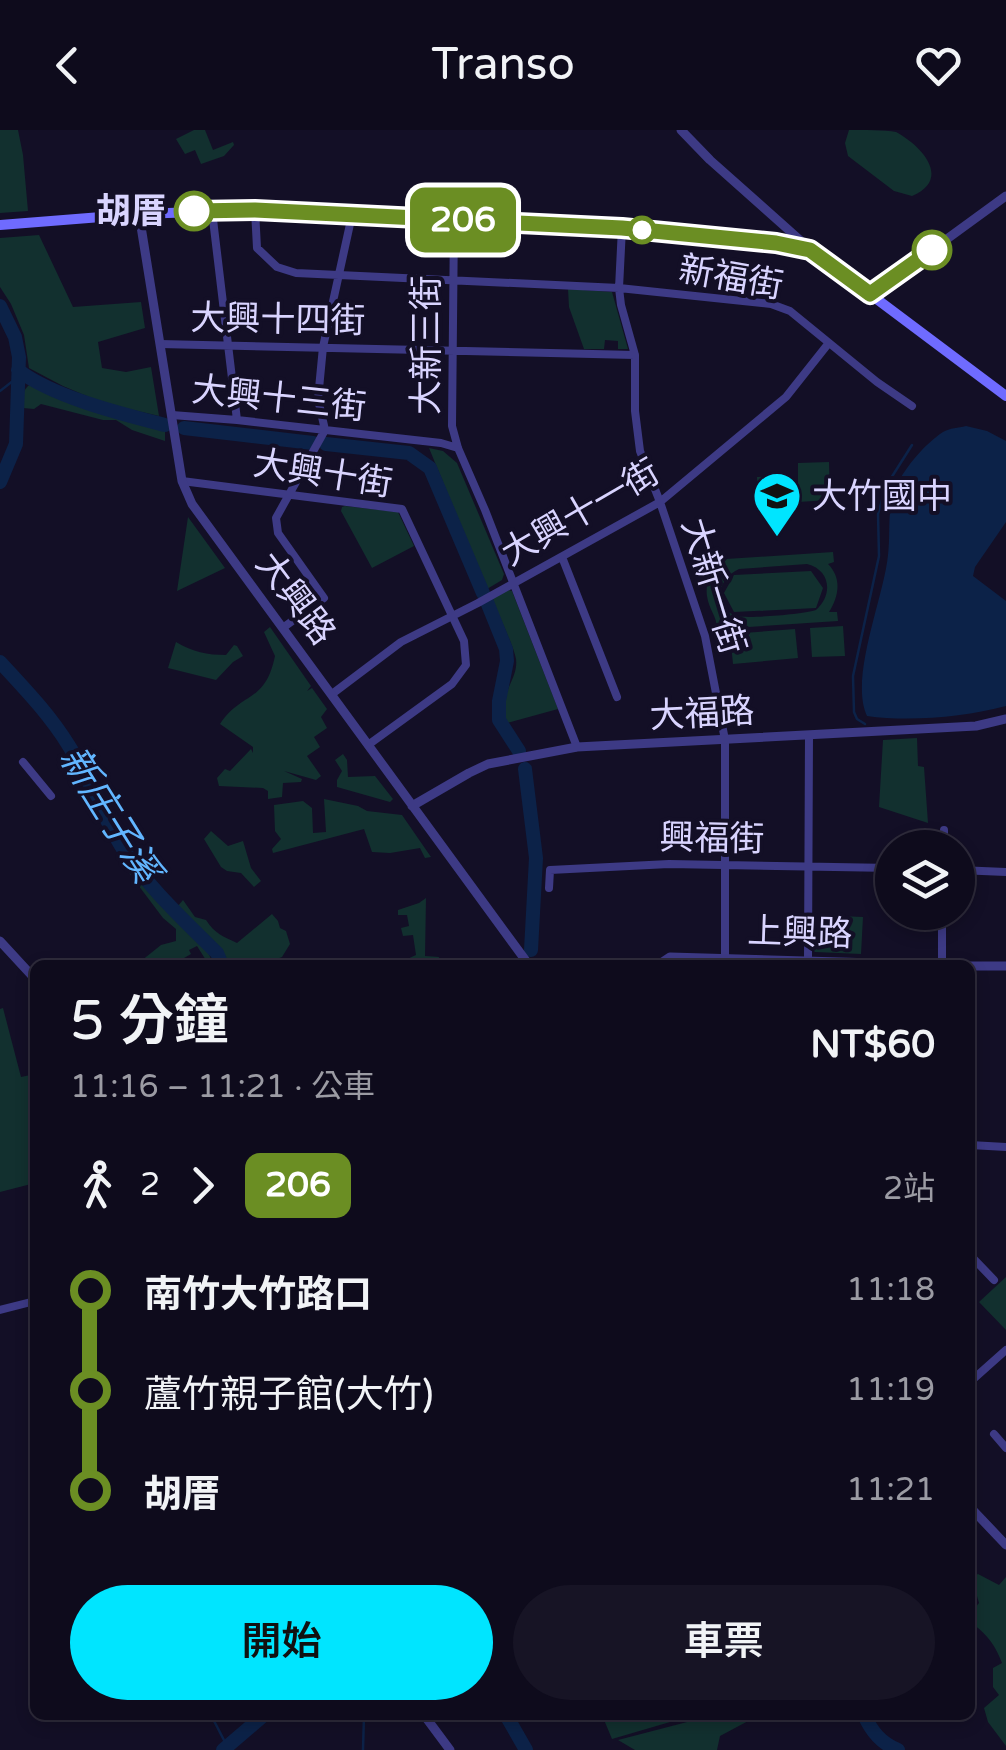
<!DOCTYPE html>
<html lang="zh-TW">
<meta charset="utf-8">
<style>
body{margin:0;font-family:"Varela Round","Noto Sans TC",sans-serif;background:#171425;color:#f1f3f6;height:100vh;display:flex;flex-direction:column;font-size:38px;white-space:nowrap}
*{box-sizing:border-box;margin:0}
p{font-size:32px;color:#9b9ba3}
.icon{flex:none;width:55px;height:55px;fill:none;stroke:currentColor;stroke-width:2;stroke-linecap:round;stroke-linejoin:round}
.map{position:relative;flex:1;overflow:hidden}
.panel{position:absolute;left:30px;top:830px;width:945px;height:760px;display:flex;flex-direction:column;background:#0e0b1c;border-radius:15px;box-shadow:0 5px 15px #0003,0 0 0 2px #2e2b3b}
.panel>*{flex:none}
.badge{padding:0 20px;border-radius:15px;font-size:35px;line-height:65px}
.fabs{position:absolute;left:875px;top:700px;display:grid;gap:20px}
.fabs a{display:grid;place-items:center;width:100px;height:100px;border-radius:50%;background:#0e0b1c;box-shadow:0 5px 15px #0003,0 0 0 2px #2e2b3b;font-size:50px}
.map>.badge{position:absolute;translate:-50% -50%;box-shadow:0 0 0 5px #fff}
.legs{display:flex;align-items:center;gap:15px;height:110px;padding:0 40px;font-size:32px}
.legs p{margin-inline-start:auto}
.head{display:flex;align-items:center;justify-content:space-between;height:170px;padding:0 40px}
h1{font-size:55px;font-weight:600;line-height:75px}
.action{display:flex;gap:20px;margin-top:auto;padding:20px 40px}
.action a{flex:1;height:115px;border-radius:60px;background:#00e5ff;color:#111;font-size:40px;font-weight:600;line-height:115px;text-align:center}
.action a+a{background:#171425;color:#f1f3f6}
ul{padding:0 40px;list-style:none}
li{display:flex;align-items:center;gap:35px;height:100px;font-size:38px}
li i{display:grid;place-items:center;width:15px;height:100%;margin:0 12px;background:currentColor}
li i::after{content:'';width:25px;height:25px;margin:-12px;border:8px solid;border-radius:50%;background:#0e0b1c}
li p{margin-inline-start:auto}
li:first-child i{background:linear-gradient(#0000 50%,currentColor 0)}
li:last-child i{background:linear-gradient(currentColor 50%,#0000 0)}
header{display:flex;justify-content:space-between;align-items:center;height:130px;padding:0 40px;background:#0e0b1c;font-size:45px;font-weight:600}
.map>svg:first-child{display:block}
.green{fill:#12302f;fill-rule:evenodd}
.water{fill:#0c2248}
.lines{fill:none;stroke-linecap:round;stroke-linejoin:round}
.stream{stroke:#0c2248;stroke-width:2.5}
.river{stroke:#0c2248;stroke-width:14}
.minor{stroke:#3d3a85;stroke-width:8}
.tertiary{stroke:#3d3a85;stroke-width:9}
.secondary{stroke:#6f6bff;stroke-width:10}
.line-1-casing{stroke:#fff;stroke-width:22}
.line-1{stroke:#6b8e23;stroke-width:15}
.stop-1-dot{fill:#fff;stroke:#6b8e23;stroke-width:5}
.labels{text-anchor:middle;stroke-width:8;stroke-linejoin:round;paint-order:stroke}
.stop-label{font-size:35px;font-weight:bold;fill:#d9d4ff;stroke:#130f26;text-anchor:end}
.street-label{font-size:35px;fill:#d9d4ff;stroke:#130f26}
.poi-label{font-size:35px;fill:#d9d4ff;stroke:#130f26;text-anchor:start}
.water-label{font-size:38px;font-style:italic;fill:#62b6ff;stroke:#130f26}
</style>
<header><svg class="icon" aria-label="back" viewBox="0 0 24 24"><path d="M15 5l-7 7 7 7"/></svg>Transo<svg class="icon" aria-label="heart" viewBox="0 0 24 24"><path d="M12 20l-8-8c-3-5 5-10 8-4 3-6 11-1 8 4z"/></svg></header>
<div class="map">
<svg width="1006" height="1620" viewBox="0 0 1006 1620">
<rect width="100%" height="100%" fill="#130f26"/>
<!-- green -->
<path class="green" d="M0,0H18L23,25L28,81L0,83Z
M194,0H205L213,20L233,12L234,15L224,26L201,34L195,20L185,24L176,9Z
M849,0C863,0 885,0 896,2C922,16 952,49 912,66L894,61L848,26L845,13Z
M39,105L73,177L141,172L145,198L98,212L102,238L126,242L151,237L159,286L103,273L63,256L29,238L24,205L11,174L0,157V108Z
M568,159L612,162L628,219H618V211L605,210L604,219H584L569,177Z
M32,253L65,268L165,301V311L132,300L116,290H103L41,274L34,279L23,278C22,267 22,259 32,253Z
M429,318L443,321L457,333L504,444L502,450L487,459Z
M829,332L830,370L798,372V333Z
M791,346L792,371L758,373L757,347Z
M345,376L398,382L414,416L372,438L341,381L342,377Z
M188,387L225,438L177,461Z
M833,422L834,432L828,434C842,448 839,466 829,482H837L838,491L717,499C717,486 709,480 707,466C705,454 712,443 711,430ZM807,434C831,440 833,465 816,480C804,484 749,489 737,486C710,478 718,448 739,439Z
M811,441L823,458L816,478L734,482L724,463L734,445Z
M504,459L512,461L558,579L507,593C495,566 519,551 516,529C514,517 497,481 491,467Z
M843,496L845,526L812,527L810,498Z
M270,497L311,556L307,561L312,558L327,579L321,587L327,598L314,607L320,617L307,626L321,646L316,650L284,641L302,649L301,652L283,653L282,667L268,669V661L263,658L219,656L217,648L225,639L230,641L251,619L253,623V617L220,594C242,561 265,574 275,526L264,502Z
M795,499L798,528L733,534L730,504Z
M176,512C193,522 207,525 226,525L234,515L237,516L243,526L233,532L216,550L168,538Z
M917,608L918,636L924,637L928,693L879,677L883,610Z
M343,624L347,630L348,647L375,646L393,669L390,672L337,657V650L342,641L335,630Z
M324,669L358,676L367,681L402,685L431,727L425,728L420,718L390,723L372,722L364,699L273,723L272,719L281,709L275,701L274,675L303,671L312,678L313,703L326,702Z
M211,701L228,716L243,711L251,738L261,751L254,757L241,743L227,741L221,737L204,709Z
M127,733C138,746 149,759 160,771C178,792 206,808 213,835H209L197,816L189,820L191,824L172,835H136L161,815L176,811V799L163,788L123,735Z
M426,768L425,826L439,827L438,835H409L403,831L416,825L413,805L403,806L401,798L409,796L407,785H398V780L419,773Z
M183,770L195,787L206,790C215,804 224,807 237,813L272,784L278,791L280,798L286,801L290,814L282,827L274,830L277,835H227L222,819L219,820L177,777Z
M815,785L863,787L861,824L815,822L812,819V789Z
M3,878L21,947L35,944V1053L0,1062V879Z
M1006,1147V1200L979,1172Z
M978,1444L999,1455L1006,1447V1616L988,1592L984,1578L999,1565L993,1557V1538L1002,1533C996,1517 988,1505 974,1495L970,1496V1484L979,1473L975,1459L970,1456V1448Z
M602,1585H694L612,1609Z
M714,1585H747L750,1590L720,1606L717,1620H635L618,1610Z"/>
<!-- water -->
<path class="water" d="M966,296L987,301L1006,311V392L975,437L973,446L1006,471V576C964,587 910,592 867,586C849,548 884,467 888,425C891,401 886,378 897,355C906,336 925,314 943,302C950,298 958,298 966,296Z"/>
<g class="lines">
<!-- stream -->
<path class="stream" d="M0,261L18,247
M865,594L857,589L854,582L853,546L879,426L878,384L886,356L912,315
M211,1585L227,1616
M363,1620L364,1585"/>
<!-- river -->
<path class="river" d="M0,176L15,207L19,227L16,314L0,352
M18,240C53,267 122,284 165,295
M184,298L313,313
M326,314L409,323L430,338L483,463
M487,472L506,519L507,531L499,571V590L519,621
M0,532C25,559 50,585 69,616C90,649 102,686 123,719C149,758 184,790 217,823L222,835
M525,639L536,728L531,820
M506,1585L526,1620
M864,1585C872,1602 881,1613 898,1620
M223,1620L264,1585"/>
<!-- minor -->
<path class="minor" d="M255,80L257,118L277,137L296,143L619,158L771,174L790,181L877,252L912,276
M212,81L237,290
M454,89L452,296L458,318L485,380L577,617
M622,98L619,158L621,175L635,225V281L640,321L660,372L705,506L725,610V835
M160,214L635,225
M172,285L237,290L441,313L458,318
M325,300L318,269L323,217L352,85
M182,351L402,379L464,511L466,535L452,554L368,615
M562,427L617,567
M284,497L324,468L278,403L276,388L325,300
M332,564L401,512L478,473L660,372L786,267L828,214
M23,632L51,666
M944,718V700
M958,740L1006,742
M549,758L550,740L669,734L892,738
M808,830L809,606
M942,835V782
M970,1015L1006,1017
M970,1125L994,1150
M0,1180L35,1171
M970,1252L1006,1220
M994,1304L1006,1318"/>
<!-- tertiary -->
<path class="tertiary" d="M681,0L710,30L810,119
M139,84L182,351L192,374L529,835
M870,165L1006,66
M412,676L469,643L488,634L577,617L976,596L1006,589
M0,811L35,849
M658,835L670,827L944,835
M970,836H1006
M970,1377L1006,1415
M424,1585L450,1620"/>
<!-- secondary -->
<path class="secondary" d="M0,95L139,84L255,80L622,98L777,113L810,119L1006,266"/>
</g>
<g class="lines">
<!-- line-1 casing -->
<g class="line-1-casing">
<path id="line-1" d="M194,81L255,80L622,98L776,113L810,120L870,164L932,120"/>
</g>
<!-- line-1 -->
<use href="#line-1" class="line-1"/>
</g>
<!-- icons -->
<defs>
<g id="school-pin" transform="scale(2.5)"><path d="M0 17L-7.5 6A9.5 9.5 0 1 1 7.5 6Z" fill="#00e5ff" stroke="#130f26"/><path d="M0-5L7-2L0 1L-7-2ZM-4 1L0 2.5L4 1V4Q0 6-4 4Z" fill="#111"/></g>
</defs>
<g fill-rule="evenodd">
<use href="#school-pin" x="777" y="366"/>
</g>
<!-- markers -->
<g class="stop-1-dot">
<circle cx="194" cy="81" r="18"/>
<circle cx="642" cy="100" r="12"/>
<circle cx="932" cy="120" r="18"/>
</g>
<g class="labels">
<!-- stop labels -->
<g class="stop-label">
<text x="166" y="93">胡厝</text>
</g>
<!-- street labels -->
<g class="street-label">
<text transform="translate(731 147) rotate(10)" y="12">新福街</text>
<text transform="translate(278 189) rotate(1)" y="12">大興十四街</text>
<text transform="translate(426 215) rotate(-90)" y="12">大新三街</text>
<text transform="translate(279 268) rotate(6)" y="12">大興十三街</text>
<text transform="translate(323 343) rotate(9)" y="12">大興十街</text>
<text transform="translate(580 382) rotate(-30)" y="12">大興十一街</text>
<text transform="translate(714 456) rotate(73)" y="12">大新一街</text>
<text transform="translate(296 468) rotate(53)" y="12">大興路</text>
<text transform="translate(702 583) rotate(-3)" y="12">大福路</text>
<text transform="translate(712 708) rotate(1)" y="12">興福街</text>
<text transform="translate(800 802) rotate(2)" y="12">上興路</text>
</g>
<!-- poi labels -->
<g class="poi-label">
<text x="812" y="378">大竹國中</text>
</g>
<!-- water labels -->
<g class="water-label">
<text transform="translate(110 684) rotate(58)" y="13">新庄子溪</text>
</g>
</g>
</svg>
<div class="fabs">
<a><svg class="icon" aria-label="layers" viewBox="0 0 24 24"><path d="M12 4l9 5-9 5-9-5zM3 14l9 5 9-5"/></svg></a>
</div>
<b class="badge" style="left:463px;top:90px;background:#6b8e23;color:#fff">206</b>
<section class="panel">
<div class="head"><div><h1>5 分鐘</h1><p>11:16 – 11:21 · 公車</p></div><b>NT$60</b></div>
<div class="legs"><svg class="icon" aria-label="walk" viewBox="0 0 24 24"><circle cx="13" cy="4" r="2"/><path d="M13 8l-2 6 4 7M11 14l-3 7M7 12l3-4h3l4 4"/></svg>2<svg class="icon" aria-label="forward" viewBox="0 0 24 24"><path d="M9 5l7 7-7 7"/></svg><b class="badge" style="background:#6b8e23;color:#fff">206</b><p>2站</p></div>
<ul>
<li><i style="color:#6b8e23"></i><b>南竹大竹路口</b><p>11:18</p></li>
<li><i style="color:#6b8e23"></i><span>蘆竹親子館(大竹)</span><p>11:19</p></li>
<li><i style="color:#6b8e23"></i><b>胡厝</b><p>11:21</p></li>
</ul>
<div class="action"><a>開始</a><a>車票</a></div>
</section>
</div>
